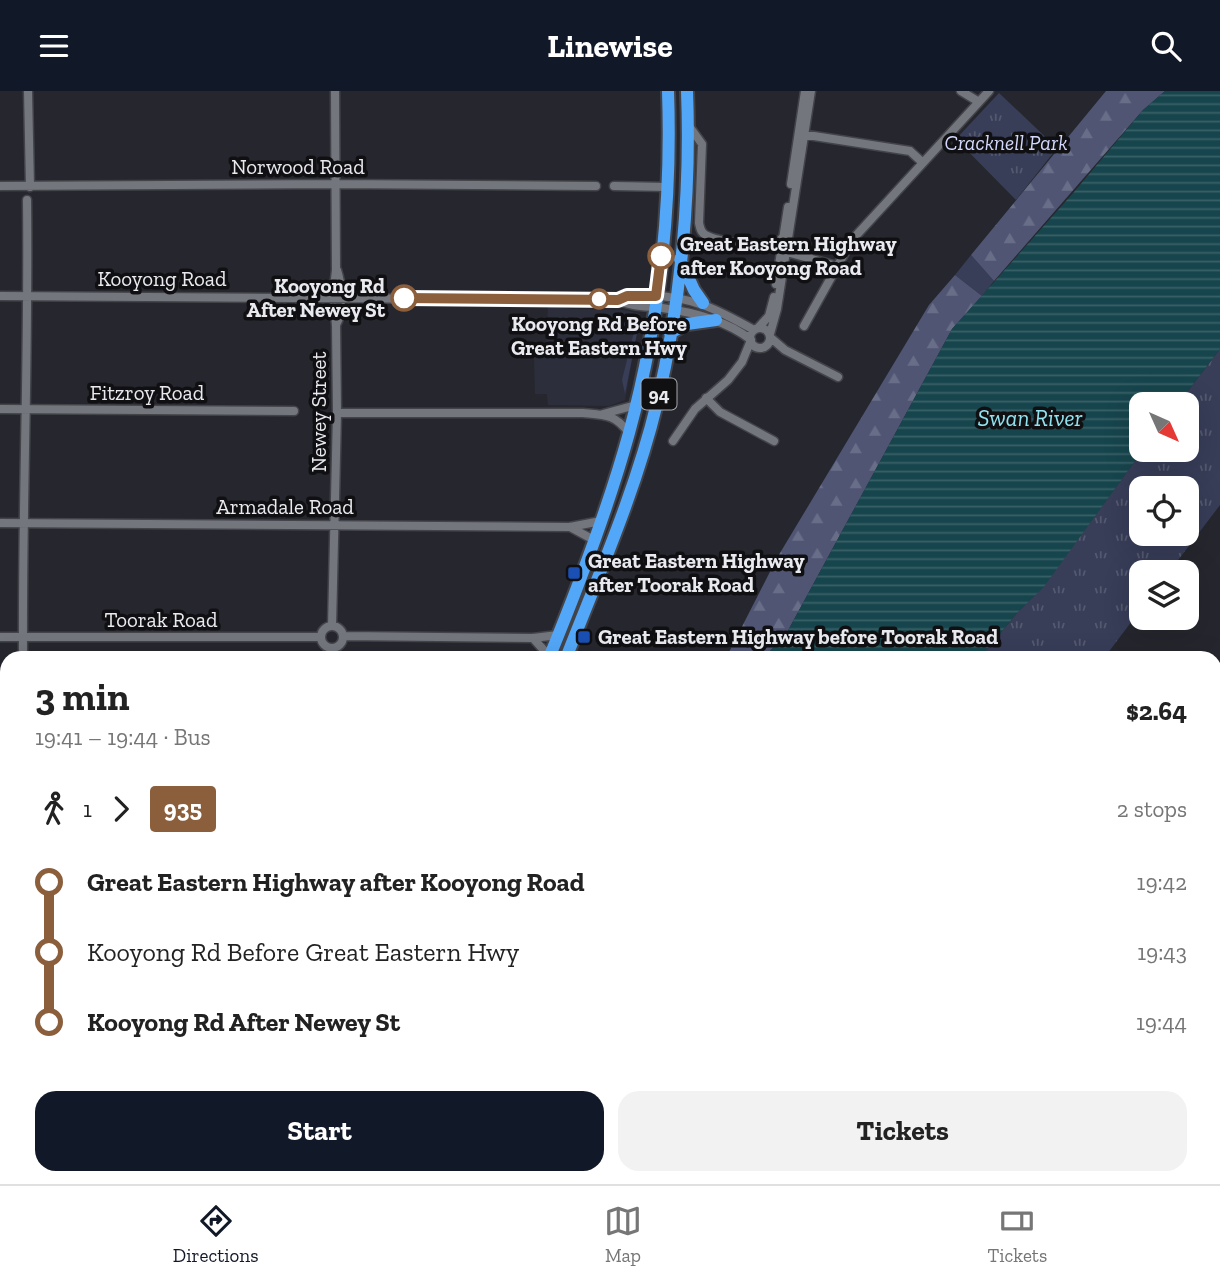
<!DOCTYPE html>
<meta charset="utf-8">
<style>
body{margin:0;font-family:"Zilla Slab",serif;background:#f2f2f2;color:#222;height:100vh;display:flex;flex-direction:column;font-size:26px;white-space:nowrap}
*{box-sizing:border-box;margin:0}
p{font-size:23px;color:#767676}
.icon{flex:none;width:38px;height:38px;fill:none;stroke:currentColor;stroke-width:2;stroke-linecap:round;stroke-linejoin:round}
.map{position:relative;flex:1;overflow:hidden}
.details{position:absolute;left:0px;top:560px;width:1222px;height:534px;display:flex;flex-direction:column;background:#fff;border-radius:21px 21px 0 0;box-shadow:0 7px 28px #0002}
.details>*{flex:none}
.badge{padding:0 14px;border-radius:5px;font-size:24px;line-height:46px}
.needle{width:46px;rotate:135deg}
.buttons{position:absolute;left:1129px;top:301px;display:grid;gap:14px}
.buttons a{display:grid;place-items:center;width:70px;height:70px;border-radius:14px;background:#fff;box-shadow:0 7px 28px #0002;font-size:35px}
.map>.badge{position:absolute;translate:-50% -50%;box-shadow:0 0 0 4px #fff}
.legs{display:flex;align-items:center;gap:10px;height:77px;padding:0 35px;font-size:23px}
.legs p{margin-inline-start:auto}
.head{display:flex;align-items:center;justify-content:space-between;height:119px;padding:0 35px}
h1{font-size:38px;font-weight:700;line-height:52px}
.primary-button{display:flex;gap:14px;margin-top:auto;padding:14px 35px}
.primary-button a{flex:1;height:80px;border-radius:21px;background:#111827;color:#fff;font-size:28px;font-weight:700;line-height:80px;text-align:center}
.primary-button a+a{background:#f2f2f2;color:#222}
ul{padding:0 35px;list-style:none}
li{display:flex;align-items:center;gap:24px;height:70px;font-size:26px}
li i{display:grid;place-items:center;width:10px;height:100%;margin:0 9px;background:currentColor}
li i::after{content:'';width:18px;height:18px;margin:-9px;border:5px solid;border-radius:50%;background:#fff}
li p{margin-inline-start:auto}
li:first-child i{background:linear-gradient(#0000 50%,currentColor 0)}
li:last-child i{background:linear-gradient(currentColor 50%,#0000 0)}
header{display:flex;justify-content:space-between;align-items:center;height:91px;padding:0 35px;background:#111827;color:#fff;font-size:32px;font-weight:700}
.dock{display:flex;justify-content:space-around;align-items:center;height:98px;border-top:2px solid #e0e0e0;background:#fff;font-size:19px;color:#767676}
.dock a{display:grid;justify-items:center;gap:4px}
.dock .active{color:#111827}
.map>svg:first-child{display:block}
.built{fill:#2c2f3b}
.industrial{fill:url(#industrial-grid)}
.grass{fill:#383d58}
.forest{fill:url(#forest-firs)}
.park{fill:url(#park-tufts);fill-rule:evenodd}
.water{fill:url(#water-rules)}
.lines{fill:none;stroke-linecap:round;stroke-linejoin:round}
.minor-casing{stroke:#43444a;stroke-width:11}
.highway-casing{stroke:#43444a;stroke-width:16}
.minor{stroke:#74767e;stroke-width:8}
.highway{stroke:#53a7f8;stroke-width:12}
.line-1-casing{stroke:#fff;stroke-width:16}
.line-1{stroke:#8b5e3c;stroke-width:10}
.stop-1-dot{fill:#fff;stroke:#8b5e3c;stroke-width:3.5}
.transit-dot{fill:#1a4fb4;stroke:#101013;stroke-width:2.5}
.labels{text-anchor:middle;stroke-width:7;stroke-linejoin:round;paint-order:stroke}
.shield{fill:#101013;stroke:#a8a9ad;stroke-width:2}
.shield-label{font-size:19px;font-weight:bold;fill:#e9eaef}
.park-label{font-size:21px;font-style:italic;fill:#d2d9fc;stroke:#101013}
.street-label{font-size:21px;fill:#e9eaef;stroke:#101013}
.stop-label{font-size:21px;font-weight:bold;fill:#e9eaef;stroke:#101013;text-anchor:start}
.poi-label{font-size:21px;font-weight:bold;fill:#e9eaef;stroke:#101013;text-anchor:start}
.water-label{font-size:23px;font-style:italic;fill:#92e3f0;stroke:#101013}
</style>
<header><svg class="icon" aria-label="menu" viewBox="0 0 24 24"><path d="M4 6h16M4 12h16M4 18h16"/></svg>Linewise<svg class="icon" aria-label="search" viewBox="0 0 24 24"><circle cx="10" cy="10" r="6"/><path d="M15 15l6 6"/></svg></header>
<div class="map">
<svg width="1220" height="1093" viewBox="0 0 1220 1093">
<defs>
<pattern id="industrial-grid" width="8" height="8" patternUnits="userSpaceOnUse" patternTransform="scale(1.75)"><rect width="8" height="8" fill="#2c2f3b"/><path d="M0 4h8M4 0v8" fill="none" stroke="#40434e"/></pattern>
<pattern id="forest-firs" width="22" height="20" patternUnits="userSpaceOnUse" patternTransform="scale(1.75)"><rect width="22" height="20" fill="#4f5573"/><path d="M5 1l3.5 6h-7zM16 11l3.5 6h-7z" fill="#686e87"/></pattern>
<pattern id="park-tufts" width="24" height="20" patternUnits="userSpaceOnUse" patternTransform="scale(1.75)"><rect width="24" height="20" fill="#383d58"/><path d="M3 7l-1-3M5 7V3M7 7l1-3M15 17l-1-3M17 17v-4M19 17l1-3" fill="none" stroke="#555970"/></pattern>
<pattern id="water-rules" width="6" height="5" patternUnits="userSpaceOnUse" patternTransform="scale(1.75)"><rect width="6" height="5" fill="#17454d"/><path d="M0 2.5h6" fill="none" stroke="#396067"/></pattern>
</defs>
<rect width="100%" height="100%" fill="#26272e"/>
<!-- built -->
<path class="built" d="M548,214L572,218L624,219L640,223L625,309L609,315L548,314L547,303H535L534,264L546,263Z
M221,1087H328L327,1093H221Z"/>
<!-- industrial -->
<path class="industrial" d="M0,1007H7V1087H221V1093H0Z"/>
<!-- grass -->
<path class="grass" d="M971,164L994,190L982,205L955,184Z
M638,225L640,227L625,303L622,289Z"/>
<!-- forest -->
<path class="forest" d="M1106,0H1165L1143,19L994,190L971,164Z
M955,184L982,205L952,238L785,545L763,567H726L777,467L929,214Z"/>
<!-- park -->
<path class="park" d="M999,2L1057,57L1016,109L956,48Z
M1220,258V414L1169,481H1141V518L1104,567H980L1017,522L1043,496L1143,359H1186V313H1178ZM1141,397H1186V443H1141Z
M642,1087H920L919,1093H640Z"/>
<!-- water -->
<path class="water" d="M1165,0H1220V258L1178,313H1141V359H1143L1043,497L1017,522L980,567H763L785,545L952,238L1074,101L1143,19Z
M1215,799L1220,802V1087L1209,1093L1196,1087H1214Z
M517,1087H642L640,1093H514Z
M1025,1087H1194L1181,1093H1030Z"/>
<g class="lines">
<!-- minor casing -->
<g class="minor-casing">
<path id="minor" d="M28,0L30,96
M961,0L979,11
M689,35L702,53L699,132C700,136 700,139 703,142C710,150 764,158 774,154C778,152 780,150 782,147
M801,43L910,60L922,71
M791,93L805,0
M0,95L335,93L596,95
M614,95L668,96
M783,160L837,175
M776,193L788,116
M0,205L618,209C629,204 639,205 651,205C692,205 718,219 754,239
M618,209C632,216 646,215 662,217C693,221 725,229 750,248
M336,234C344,220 342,194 337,179
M804,235L852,149L989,0
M750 247a10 10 0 1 1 20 0a10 10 0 1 1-20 0Z
M758,237L769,225L774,206
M770,243L777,218L811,0
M771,247L785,259L838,286
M706,307L720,321L774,350
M0,318L294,320
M337,322H583C605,324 615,323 629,342
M603,323L636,314
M673,350L695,318L728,289L742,271L751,249
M0,432L570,436L601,430
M570,436L594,449
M332,535L337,322L336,234L333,206L336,179L335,0
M321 546a11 11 0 1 1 22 0a11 11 0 1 1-22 0Z
M343,545L533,547L558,544
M0,546H321
M533,547L549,565
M23,567C22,414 29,262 27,109
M1214,653L1220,655
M0,659H7
M1214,756L1220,757
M0,875L3,870L4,773
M0,994H7
M58,1093L60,1087
M967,1093L969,1087"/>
</g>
<!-- highway casing -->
<g class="highway-casing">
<path id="highway" d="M680,168L694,199L703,212
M670,242L687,233L716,229
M549,567C579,494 608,418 629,342C659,232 672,114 668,0
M566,567C599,483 636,399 657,312C681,212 691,103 687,0
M337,1093L339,1087
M358,1093L359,1087"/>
</g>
<!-- minor -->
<use href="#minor" class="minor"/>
<!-- highway -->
<use href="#highway" class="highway"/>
</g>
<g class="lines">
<!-- line-1 casing -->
<g class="line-1-casing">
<path id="line-1" d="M404,207L618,209L627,205H656L661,165"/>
</g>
<!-- line-1 -->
<use href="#line-1" class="line-1"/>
</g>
<!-- markers -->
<g class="stop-1-dot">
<circle cx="661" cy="165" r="12"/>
<circle cx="404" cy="207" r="12"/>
<circle cx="599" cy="208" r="9"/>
</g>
<g class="transit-dot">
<rect x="567" y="475" width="14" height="14" rx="3.5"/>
<rect x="577" y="539" width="14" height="14" rx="3.5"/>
</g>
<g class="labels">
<!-- shield labels -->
<rect class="shield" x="641.5" y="287.5" width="35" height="31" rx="5"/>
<g class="shield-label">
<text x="659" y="310">94</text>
</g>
<!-- park labels -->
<g class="park-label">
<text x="1006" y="59">Cracknell Park</text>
</g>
<!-- street labels -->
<g class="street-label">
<text x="298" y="83">Norwood Road</text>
<text x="162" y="195">Kooyong Road</text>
<text x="147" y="309">Fitzroy Road</text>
<text transform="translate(319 321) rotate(-90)" y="7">Newey Street</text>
<text x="285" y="423">Armadale Road</text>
<text x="161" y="536">Toorak Road</text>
</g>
<!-- stop labels -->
<g class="stop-label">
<text x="680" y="160">Great Eastern Highway<tspan x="680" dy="24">after Kooyong Road</tspan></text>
<text x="385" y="202" text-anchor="end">Kooyong Rd<tspan x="385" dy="24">After Newey St</tspan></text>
<text x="599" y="240" text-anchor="middle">Kooyong Rd Before<tspan x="599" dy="24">Great Eastern Hwy</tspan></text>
</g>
<!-- poi labels -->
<g class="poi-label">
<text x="588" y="477">Great Eastern Highway<tspan x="588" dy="24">after Toorak Road</tspan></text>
<text x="598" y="553">Great Eastern Highway before Toorak Road</text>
</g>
<!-- water labels -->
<g class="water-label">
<text x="1030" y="335">Swan River</text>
</g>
</g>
</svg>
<div class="buttons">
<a><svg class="needle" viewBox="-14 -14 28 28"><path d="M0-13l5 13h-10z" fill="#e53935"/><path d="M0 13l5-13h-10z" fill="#767676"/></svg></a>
<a><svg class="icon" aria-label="locate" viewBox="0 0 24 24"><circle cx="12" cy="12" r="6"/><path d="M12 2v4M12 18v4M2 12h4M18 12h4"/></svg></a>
<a><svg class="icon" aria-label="layers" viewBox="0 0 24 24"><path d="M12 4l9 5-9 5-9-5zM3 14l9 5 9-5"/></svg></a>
</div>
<section class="details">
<div class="head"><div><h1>3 min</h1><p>19:41 – 19:44 · Bus</p></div><b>$2.64</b></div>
<div class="legs"><svg class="icon" aria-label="walk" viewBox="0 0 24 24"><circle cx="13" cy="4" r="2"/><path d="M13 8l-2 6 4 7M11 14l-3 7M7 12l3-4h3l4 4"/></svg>1<svg class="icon" aria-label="forward" viewBox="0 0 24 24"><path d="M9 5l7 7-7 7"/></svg><b class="badge" style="background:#8b5e3c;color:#fff">935</b><p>2 stops</p></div>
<ul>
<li><i style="color:#8b5e3c"></i><b>Great Eastern Highway after Kooyong Road</b><p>19:42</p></li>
<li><i style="color:#8b5e3c"></i><span>Kooyong Rd Before Great Eastern Hwy</span><p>19:43</p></li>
<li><i style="color:#8b5e3c"></i><b>Kooyong Rd After Newey St</b><p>19:44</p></li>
</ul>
<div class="primary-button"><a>Start</a><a>Tickets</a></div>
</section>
</div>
<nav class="dock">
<a class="active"><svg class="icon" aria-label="directions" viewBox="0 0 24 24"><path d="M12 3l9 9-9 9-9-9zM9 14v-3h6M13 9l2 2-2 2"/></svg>Directions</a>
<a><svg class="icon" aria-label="map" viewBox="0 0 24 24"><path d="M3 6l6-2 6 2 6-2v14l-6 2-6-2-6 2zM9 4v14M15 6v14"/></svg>Map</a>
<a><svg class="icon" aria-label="tickets" viewBox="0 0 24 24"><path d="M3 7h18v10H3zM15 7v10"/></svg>Tickets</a>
</nav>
